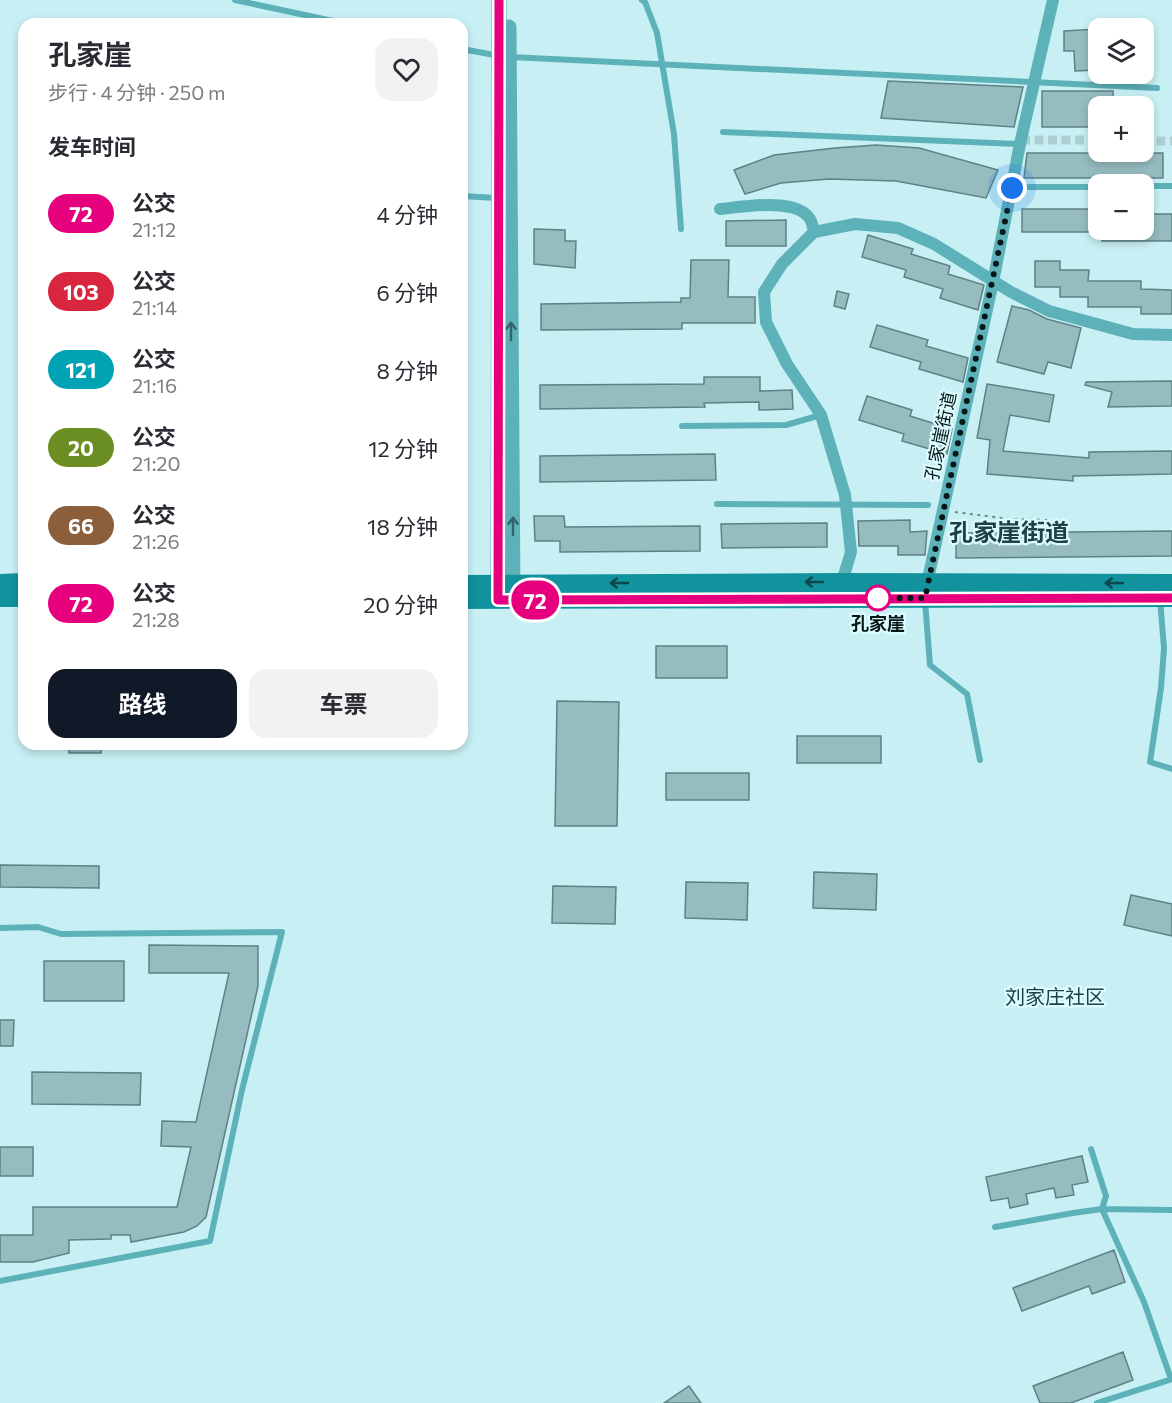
<!DOCTYPE html>
<html lang="zh">
<meta charset="utf-8">
<style>
body{margin:0;font-family:Commissioner,"Noto Sans SC",sans-serif;background:#f2f2f3;color:#2b2b33;height:100vh;display:flex;flex-direction:column;font-size:22px;white-space:nowrap}
*{box-sizing:border-box;margin:0}
p{font-size:20px;color:#7c7c81}
.icon{flex:none;width:33px;height:33px;fill:none;stroke:currentColor;stroke-width:2;stroke-linecap:round;stroke-linejoin:round}
.map{position:relative;flex:1;overflow:hidden}
.details{position:absolute;left:18px;top:18px;width:450px;height:732px;display:flex;flex-direction:column;background:#fff;border-radius:18px;box-shadow:0 3px 9px #0003}
.details>*{flex:none}
.badge{padding:0 12px;border-radius:20px;font-size:21px;line-height:39px}
.buttons{position:absolute;left:1088px;top:18px;display:grid;gap:12px}
.buttons a{display:grid;place-items:center;width:66px;height:66px;border-radius:12px;background:#fff;box-shadow:0 3px 9px #0003;font-size:30px}
.you{position:absolute;width:30px;height:30px;margin:-15px;border:4px solid #fff;border-radius:50%;background:#1a73e8;box-shadow:0 0 0 9px #1a73e833}
.map>.badge{position:absolute;translate:-50% -50%;box-shadow:0 0 0 3px #fff}
h2{padding:0 30px;font-size:22px;line-height:54px}
.round{display:grid;place-items:center;flex:none;width:63px;height:63px;border-radius:18px;background:#f2f2f3}
.overview{display:flex;align-items:center;justify-content:space-between;height:102px;padding:0 30px}
h1{font-size:28px;font-weight:700;line-height:45px}
.primary-button{display:flex;gap:12px;margin-top:auto;padding:12px 30px}
.primary-button a{flex:1;height:69px;border-radius:18px;background:#111827;color:#fff;font-size:24px;font-weight:700;line-height:69px;text-align:center}
.primary-button a+a{background:#f2f2f3;color:#2b2b33}
ul{padding:0;list-style:none}
li{display:flex;align-items:center;gap:18px;height:78px;padding:0 30px}
li div{flex:1}
li b{display:block;font-size:22px}
li em{font-style:normal}
li .badge{min-width:66px;font-weight:700;text-align:center}
.map>svg:first-child{display:block}
.building{fill:#96bcc0;stroke:#5d8185;stroke-width:1.5}
.lines{fill:none;stroke-linecap:round;stroke-linejoin:round}
.pedestrian-tunnel{stroke:#abcfd3;stroke-width:9;stroke-dasharray:9 4.5;stroke-linecap:butt}
.path{stroke:#6b878a;stroke-width:2;stroke-dasharray:3 4.5;stroke-linecap:butt}
.service{stroke:#5db2ba;stroke-width:6}
.minor{stroke:#5db2ba;stroke-width:12}
.tertiary{stroke:#5db2ba;stroke-width:15}
.secondary{stroke:#11929d;stroke-width:18}
.oneway{stroke:#326468}
.oneway2{stroke:#0b484d}
.line-casing{stroke:#fff;stroke-width:14}
.line{stroke:#e6007e;stroke-width:9}
.walk{stroke:#071617;stroke-width:6;stroke-dasharray:0 10.8}
.stop-dot{fill:#fff;stroke:#e6007e;stroke-width:3}
.labels{text-anchor:middle;stroke-width:4.5;stroke-linejoin:round;paint-order:stroke}
.street-label{font-size:18px;fill:#071617;stroke:#dcfcff}
.stop-label{font-size:18px;font-weight:bold;fill:#071617;stroke:#dcfcff}
.neighbourhood-label{font-size:20px;fill:#1e4145;stroke:#dcfcff}
.district-label{font-size:24px;font-weight:bold;fill:#1e4145;stroke:#dcfcff}
</style>
<div class="map">
<svg width="1172" height="1403" viewBox="0 0 1172 1403">
<rect width="100%" height="100%" fill="#c8f0f4"/>
<!-- building -->
<path class="building" d="M1098,29V70L1075,71L1074,51H1064V31Z
M888,81L1023,87L1014,127L881,118Z
M1042,91H1113V106H1098V127H1042Z
M876,145L919,148L998,170L986,198L896,181L829,179L781,183L745,194L734,170L774,155L835,148Z
M1027,153H1163V178H1024Z
M1022,209H1098V232H1022Z
M1143,214H1172V241H1102V230H1143Z
M786,220V246H726V221Z
M534,229L565,230V241H576L575,268L534,264Z
M868,235L913,249L911,254L950,266L948,274L984,285L978,310L940,298L943,289L904,277L906,270L862,257Z
M691,260H729L728,297H755V323H682V329L541,330V304L681,302V298H690Z
M1035,261H1060V270H1089L1088,281H1141V289L1172,290V314H1141V307H1088V297H1060V287H1035Z
M837,291L849,294L845,309L834,306Z
M1012,306L1029,310L1047,319L1081,328L1071,368L1048,362L1044,374L997,362Z
M877,325L928,340L926,346L968,358L963,382L919,369L921,362L870,347Z
M704,377H760V391L792,390L793,409L759,410V402L704,403L705,407L540,409V385L704,384Z
M1172,381V406L1108,407L1112,392L1085,385L1086,382Z
M987,384L1054,395L1049,422L1010,415L1003,451L1089,458V452L1172,451V474L1073,476V481L987,474L990,440L977,438Z
M867,396L912,410L910,416L952,429L947,454L902,441L904,434L859,420Z
M715,454L716,480L540,482V456Z
M534,516H564L565,527L700,526V551L560,552V541H535Z
M910,520V532L927,531L925,555H898V546H859L858,521Z
M827,523V547L722,548L721,524Z
M1172,531V556L956,558V533Z
M656,646H727V678H656Z
M557,701L619,702L617,826H555Z
M797,736H881V763H797Z
M69,744H101V753H69Z
M666,773H749V800H666Z
M0,865L99,866V888L0,887Z
M814,872L877,874L876,910L813,908Z
M686,882L748,883L747,920L685,918Z
M553,886L616,887L615,924L552,923Z
M1131,895L1172,904V936L1124,925Z
M149,945L258,946V986L206,1217L197,1226L184,1232L131,1242L130,1235H111V1239L69,1240V1253L33,1262H0V1235H33V1207H177L191,1147L161,1146L162,1121L196,1122L229,973H149Z
M44,961H124V1001H44Z
M0,1020H14L13,1046H0Z
M32,1072L141,1073L140,1105L32,1104Z
M0,1147H33V1176H0Z
M1082,1156L1088,1182L1072,1185L1074,1195L1056,1198L1054,1188L1026,1194L1028,1204L1010,1208L1008,1198L991,1201L986,1177Z
M1114,1250L1125,1282L1092,1294L1089,1286L1022,1311L1013,1288Z
M1123,1352L1133,1380L1071,1403H1040L1033,1386Z
M689,1386L701,1403H664Z"/>
<g class="lines">
<!-- pedestrian-tunnel -->
<path class="pedestrian-tunnel" d="M1021,140H1098
M1143,141H1172"/>
<!-- path -->
<path class="path" d="M955,512L1009,519L1047,520"/>
<!-- service -->
<path class="service" d="M235,0L347,24
M642,0L645,2L657,33L674,134L681,229
M462,49L500,56
M510,57L1157,88
M723,132L1019,144
M1143,186H1172
M1012,187H1098
M462,196L497,198
M682,426L786,425L821,415
M717,504L928,505
M1160,599L1164,648L1161,688L1150,762L1172,769
M925,601L930,665L967,694L980,760
M0,928L38,927L61,934L282,932L242,1090L210,1241L0,1281
M1091,1149L1106,1196L1102,1209L1144,1302L1171,1379
M995,1227L1073,1213L1102,1209L1172,1210
M1097,1403L1172,1379"/>
<!-- minor -->
<path class="minor" d="M720,209C742,207 797,197 810,219C812,222 813,228 814,232
M842,582L851,552L845,495L821,415L787,364L766,322L764,292L782,264L814,232L855,224L898,228L934,244L1011,292L1049,311L1133,334L1172,335
M926,588L993,282L1020,144L1053,0"/>
<!-- tertiary -->
<path class="tertiary" d="M509,27L513,594
M498,594L499,0"/>
<!-- secondary -->
<path class="secondary" d="M0,583L24,582
M462,584L842,582L1172,583
M0,598H24
M462,600L1172,598"/>
</g>
<!-- one-way arrows -->
<defs><path id="oneway-shaft" d="M-6 0H5M1.5-3L5.5 0L1.5 3" fill="none" stroke-width="1.6" stroke-linecap="round" stroke-linejoin="round" transform="scale(1.5)"/></defs>
<g class="oneway">
<use href="#oneway-shaft" transform="translate(511 331) rotate(-90)"/>
<use href="#oneway-shaft" transform="translate(513 526) rotate(-90)"/>
</g>
<g class="oneway2">
<use href="#oneway-shaft" transform="translate(814 582) rotate(180)"/>
<use href="#oneway-shaft" transform="translate(619 583) rotate(180)"/>
<use href="#oneway-shaft" transform="translate(1114 583) rotate(180)"/>
</g>
<g class="lines">
<!-- line casing -->
<g class="line-casing">
<path id="line" d="M499,0L498,600L1172,598"/>
</g>
<!-- line -->
<use href="#line" class="line"/>
<!-- walk -->
<path class="walk" d="M878,598H925L1012,188"/>
</g>
<!-- markers -->
<circle class="stop-dot" cx="878" cy="598" r="12"/>
<g class="labels">
<!-- street labels -->
<g class="street-label">
<text transform="translate(941 436) rotate(-78)" y="6">孔家崖街道</text>
</g>
<!-- stop labels -->
<g class="stop-label">
<text x="878" y="630">孔家崖</text>
</g>
<!-- neighbourhood labels -->
<g class="neighbourhood-label">
<text x="1055" y="1004">刘家庄社区</text>
</g>
<!-- district labels -->
<g class="district-label">
<text x="1009" y="541">孔家崖街道</text>
</g>
</g>
</svg>
<div class="buttons">
<a><svg class="icon" aria-label="layers" viewBox="0 0 24 24"><path d="M12 4l9 5-9 5-9-5zM3 14l9 5 9-5"/></svg></a>
<a>+</a>
<a>−</a>
</div>
<div class="you" style="left:1012px;top:188px"></div>
<b class="badge" style="left:535px;top:600px;background:#e6007e;color:#fff">72</b>
<section class="details">
<div class="overview"><div><h1>孔家崖</h1><p>步行 · 4 分钟 · 250 m</p></div><a class="round"><svg class="icon" aria-label="heart" viewBox="0 0 24 24"><path d="M12 20l-8-8c-3-5 5-10 8-4 3-6 11-1 8 4z"/></svg></a></div>
<h2>发车时间</h2>
<ul>
<li><span class="badge" style="background:#e6007e;color:#fff">72</span><div><b>公交</b><p>21:12</p></div><em>4 分钟</em></li>
<li><span class="badge" style="background:#d7263d;color:#fff">103</span><div><b>公交</b><p>21:14</p></div><em>6 分钟</em></li>
<li><span class="badge" style="background:#00a3b4;color:#fff">121</span><div><b>公交</b><p>21:16</p></div><em>8 分钟</em></li>
<li><span class="badge" style="background:#6b8e23;color:#fff">20</span><div><b>公交</b><p>21:20</p></div><em>12 分钟</em></li>
<li><span class="badge" style="background:#8b5e3c;color:#fff">66</span><div><b>公交</b><p>21:26</p></div><em>18 分钟</em></li>
<li><span class="badge" style="background:#e6007e;color:#fff">72</span><div><b>公交</b><p>21:28</p></div><em>20 分钟</em></li>
</ul>
<div class="primary-button"><a>路线</a><a>车票</a></div>
</section>
</div>
